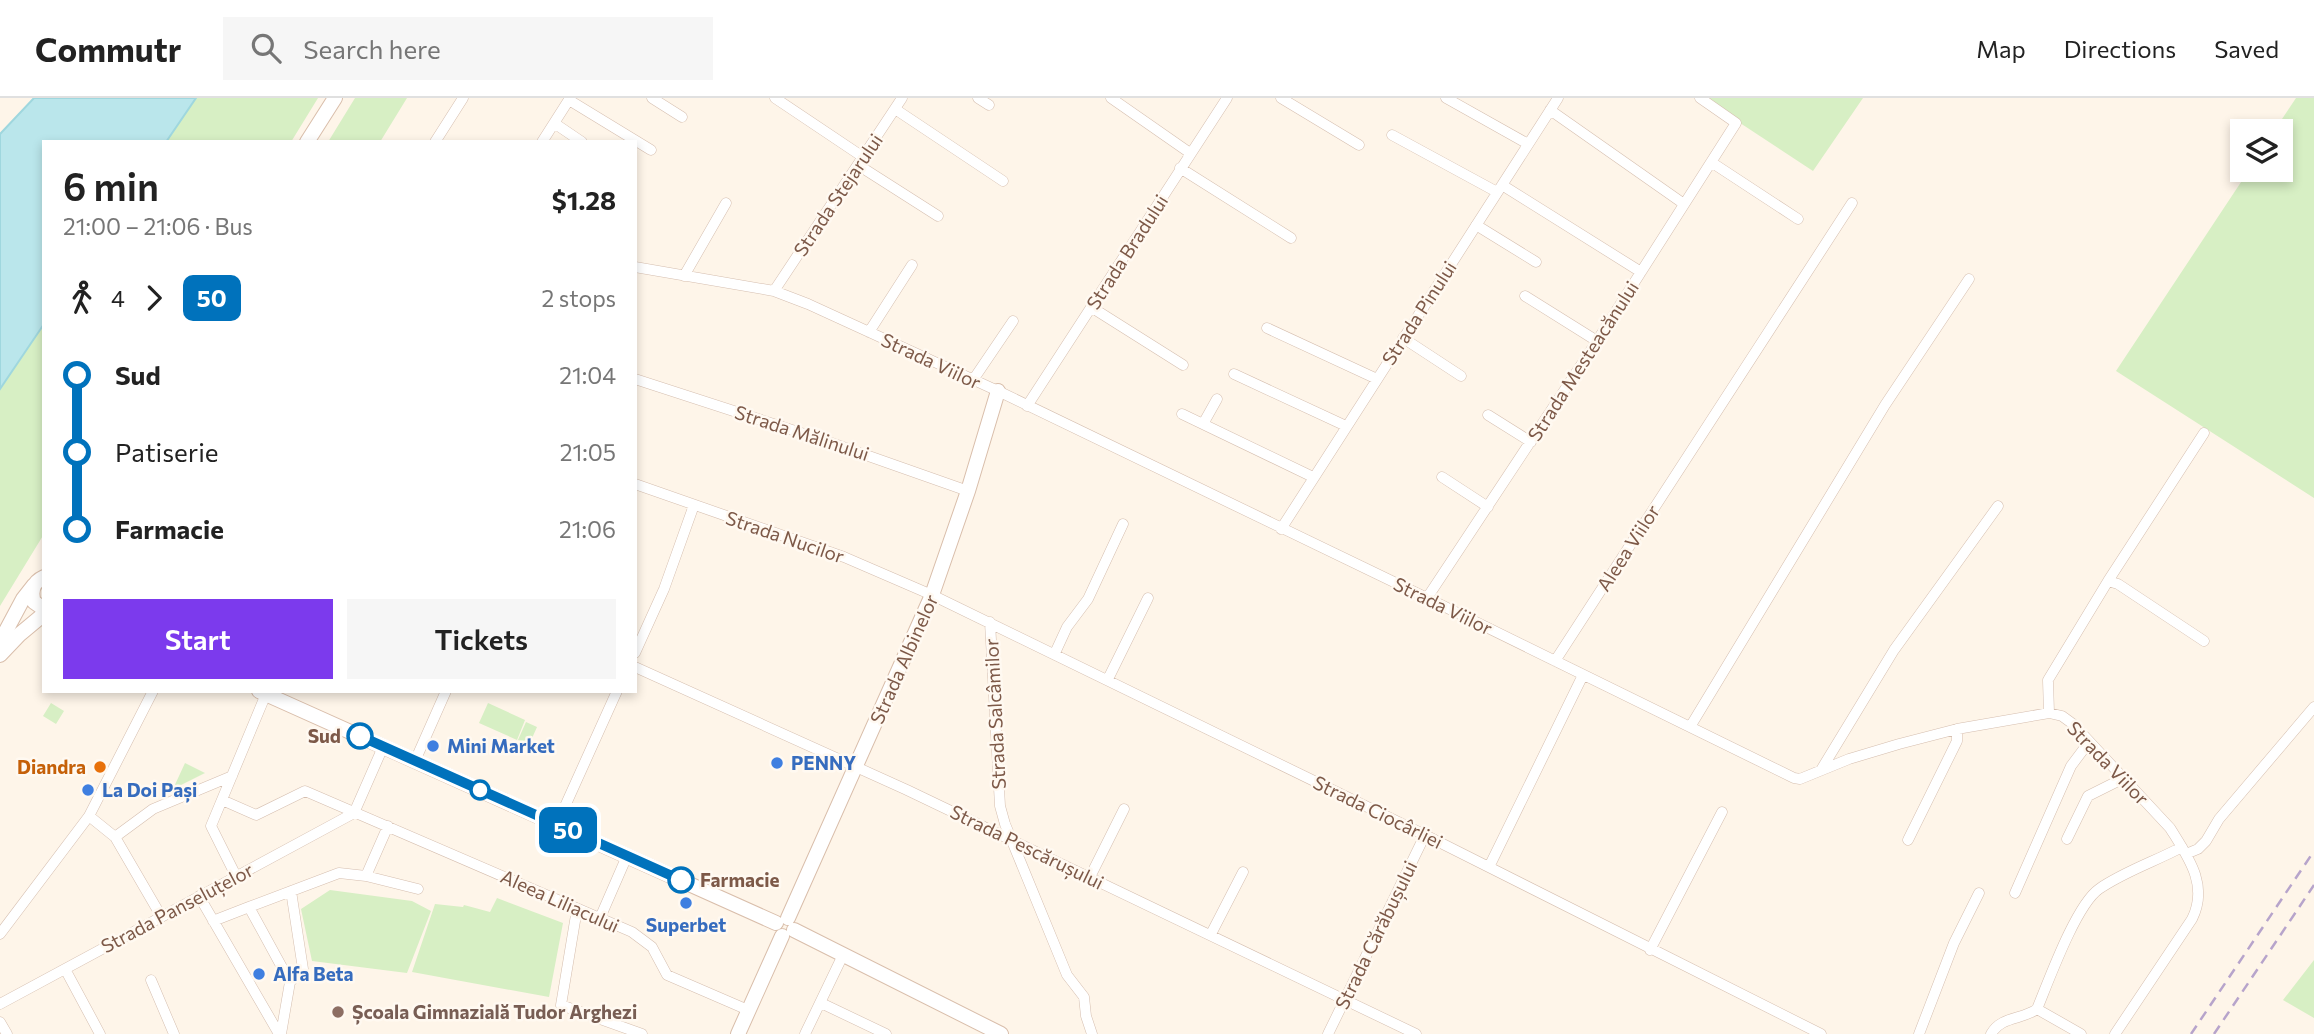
<!DOCTYPE html>
<meta charset="utf-8">
<style>
body{margin:0;font-family:Commissioner,sans-serif;background:#f6f6f6;color:#222;height:100vh;display:flex;flex-direction:column;font-size:26px;white-space:nowrap}
*{box-sizing:border-box;margin:0}
p{font-size:23px;color:#767676}
.icon{flex:none;width:38px;height:38px;fill:none;stroke:currentColor;stroke-width:2;stroke-linecap:round;stroke-linejoin:round}
.map{position:relative;flex:1;overflow:hidden}
.sheet{position:absolute;left:42px;top:42px;width:595px;height:553px;display:flex;flex-direction:column;background:#fff;border-radius:0px;box-shadow:0 4px 10px #0003}
.sheet>*{flex:none}
.badge{padding:0 14px;border-radius:10px;font-size:24px;line-height:46px}
.buttons{position:absolute;left:2230px;top:21px;display:grid;gap:14px}
.buttons a{display:grid;place-items:center;width:63px;height:63px;border-radius:0px;background:#fff;box-shadow:0 4px 10px #0003;font-size:35px}
.map>.badge{position:absolute;translate:-50% -50%;box-shadow:0 0 0 4px #fff}
.legs{display:flex;align-items:center;gap:10px;height:77px;padding:0 21px;font-size:23px}
.legs p{margin-inline-start:auto}
.overview{display:flex;align-items:center;justify-content:space-between;height:119px;padding:0 21px}
h1{font-size:38px;font-weight:600;line-height:52px}
.button{display:flex;gap:14px;margin-top:auto;padding:14px 21px}
.button a{flex:1;height:80px;border-radius:0px;background:#7c3aed;color:#fff;font-size:28px;font-weight:600;line-height:80px;text-align:center}
.button a+a{background:#f6f6f6;color:#222}
ul{padding:0 21px;list-style:none}
li{display:flex;align-items:center;gap:24px;height:77px;font-size:26px}
li i{display:grid;place-items:center;width:10px;height:100%;margin:0 9px;background:currentColor}
li i::after{content:'';width:18px;height:18px;margin:-9px;border:5px solid;border-radius:50%;background:#fff}
li p{margin-inline-start:auto}
li:first-child i{background:linear-gradient(#0000 50%,currentColor 0)}
li:last-child i{background:linear-gradient(currentColor 50%,#0000 0)}
header{display:flex;align-items:center;gap:42px;box-sizing:border-box;height:98px;padding:0 35px;background:#fff;border-bottom:2px solid #e0e0e0}
header strong{font-size:33px}
nav{display:flex;gap:38px;margin-inline-start:auto;font-size:24px}
.search{width:490px;height:63px;background:#f6f6f6;display:flex;align-items:center;gap:18px;box-sizing:border-box;padding:0 24px;border-radius:0px;color:#767676;font-size:26px}
.map>svg:first-child{display:block}
.green{fill:#d7efc4}
.water{fill:#bae6eb;stroke:#9fd7de;stroke-width:2}
.lines{fill:none;stroke-linecap:round;stroke-linejoin:round}
.street-casing{stroke:#d5beaf;stroke-width:11}
.secondary-casing{stroke:#d9beab;stroke-width:16}
.street{stroke:#fff;stroke-width:10}
.secondary{stroke:#fff;stroke-width:14}
.rail{stroke:#b7a4cb;stroke-width:2.5;stroke-dasharray:10 7;stroke-linecap:butt}
.line-1-casing{stroke:#fff;stroke-width:16}
.line-1{stroke:#0072bc;stroke-width:10}
.stop-1-dot{fill:#fff;stroke:#0072bc;stroke-width:3.5}
.shop-dot{fill:#3f7fe0;stroke:#fff9f1;stroke-width:2.5}
.food-dot{fill:#e8710a;stroke:#fff9f1;stroke-width:2.5}
.education-dot{fill:#8d6e63;stroke:#fff9f1;stroke-width:2.5}
.labels{text-anchor:middle;stroke-width:5;stroke-linejoin:round;paint-order:stroke}
.street-label{font-size:19px;fill:#7d5948;stroke:#fff9f1}
.stop-label{font-size:19px;font-weight:bold;fill:#7d5948;stroke:#fff9f1;text-anchor:end}
.shop-label{font-size:19px;font-weight:bold;fill:#366cbe;stroke:#fff9f1;text-anchor:start}
.food-label{font-size:19px;font-weight:bold;fill:#c56008;stroke:#fff9f1;text-anchor:end}
.education-label{font-size:19px;font-weight:bold;fill:#785e54;stroke:#fff9f1;text-anchor:start}
</style>
<header>
<strong>Commutr</strong>
<div class="search"><svg class="icon" aria-label="search" viewBox="0 0 24 24"><circle cx="10" cy="10" r="6"/><path d="M15 15l6 6"/></svg>Search here</div>
<nav><a>Map</a><a>Directions</a><a>Saved</a></nav>
</header>
<div class="map">
<svg width="2314" height="936" viewBox="0 0 2314 936">
<rect width="100%" height="100%" fill="#fef5e9"/>
<!-- green -->
<path class="green" d="M196,0H318L291,44H166Z
M355,0H407L380,44H328Z
M1702,0H1863L1813,73Z
M2296,0H2314V400L2116,273L2249,72H2280V33H2274Z
M44,226V436L0,508V291Z
M51,605L64,613L56,626L43,618Z
M488,605L525,622L517,642L479,625Z
M526,624L537,629L529,647L518,642Z
M185,665L205,675L173,691Z
M330,792L412,803L431,813L407,875L312,863L301,811Z
M497,800L563,825L549,899L412,874L435,806L463,809L464,807L490,814Z
M2314,862V920L2283,902Z"/>
<!-- water -->
<path class="water" d="M34,0H196L166,44H44V226L0,291V36Z"/>
<g class="lines">
<!-- street casing -->
<g class="street-casing">
<path id="street" d="M652,0L682,19
M775,0L863,59
M978,0L989,7
M1111,0L1190,55
M1281,0L1359,47
M1446,0L1528,46
M569,2L651,52
M895,11L1003,83
M1550,12L1684,106
M554,25L582,44
M1392,37L1497,94
M435,44L463,0
M542,44L570,0
M1711,64L1798,121
M858,67L938,118
M1180,70L1291,140
M1502,87L1641,174
M1476,127L1536,164
M635,169L774,193L808,206L998,293L1427,500L1794,680L1800,681L1849,661L1899,646L1957,631L2049,615L2062,618L2073,626L2170,730C2188,759 2209,787 2192,821L2115,936
M684,178L726,105
M774,193L902,0
M1525,198L1597,243
M1091,209L1183,267
M1267,230L1377,281
M869,234L912,167
M1403,240L1461,278
M1234,276L1346,328
M635,281L826,343L968,393
M973,282L1013,223
M1027,308L1227,0
M1182,316L1313,379
M1488,317L1531,344
M1203,326L1217,301
M1442,379L1488,409
M635,386L844,459L932,497L1425,737L1821,936
M1281,431L1558,0
M2108,483L2118,486L2204,543
M1427,500L1597,243L1736,25L1700,0
M990,524L1000,708L1005,726L1067,877L1084,899L1086,918L1092,936
M635,555L664,491L694,407
M1055,555L1067,529L1088,501L1123,426
M1555,563L1852,105
M635,569L907,692L1416,936
M1108,581L1148,500
M2049,615L2048,582L2108,483L2204,335
M1690,629L1885,307L1969,181
M415,663L446,593
M1821,672L1894,552L1998,408
M222,702L256,717L305,693L632,834L652,849L667,877L748,912
M354,715L383,649
M89,718L115,739L161,818
M557,726L617,593
M115,739L153,711L232,678
M2067,741L2088,698L2124,680
M1908,742L1957,643V631
M2186,756L2198,751L2206,743L2219,721L2314,609
M1489,769L1583,577
M236,778L211,728L266,596
M366,778L388,728
M1090,779L1124,711
M2015,795L2071,668L2089,644
M199,798L279,936
M249,809L339,775L366,778L418,791
M577,811L561,907L642,936
M600,820L627,758
M213,823L249,809L290,884L281,936
M0,836L89,718L153,593
M1211,836L1243,774
M1650,852L1722,714
M65,871L100,936
M151,882L174,936
M290,884L303,871L291,793
M821,905L886,936
M0,906L354,715
M2037,911L2081,936
M0,924L7,936
M805,936L843,857
M1328,936L1425,737
M1919,936L1954,845L1979,795
M1991,936C2001,918 2022,922 2037,911C2049,882 2076,807 2099,791C2123,774 2156,763 2182,749"/>
</g>
<!-- secondary casing -->
<g class="secondary-casing">
<path id="secondary" d="M307,44L335,0
M44,479C33,484 30,493 34,504L44,511
M0,544L23,501L34,487
M0,557L20,536L44,516
M259,593L776,825
M788,820L932,497L968,393L998,293
M794,832L1001,936
M738,936L782,838"/>
</g>
<!-- street -->
<use href="#street" class="street"/>
<!-- secondary -->
<use href="#secondary" class="secondary"/>
<!-- rail -->
<path class="rail" d="M2191,936L2314,753
M2214,936L2314,787"/>
</g>
<g class="lines">
<!-- line-1 casing -->
<g class="line-1-casing">
<path id="line-1" d="M360,638L681,782"/>
</g>
<!-- line-1 -->
<use href="#line-1" class="line-1"/>
</g>
<!-- markers -->
<g class="stop-1-dot">
<circle cx="360" cy="638" r="12"/>
<circle cx="480" cy="692" r="9"/>
<circle cx="681" cy="782" r="12"/>
</g>
<g class="shop-dot">
<circle cx="433" cy="648" r="7"/>
<circle cx="777" cy="665" r="7"/>
<circle cx="88" cy="692" r="7"/>
<circle cx="686" cy="805" r="7"/>
<circle cx="259" cy="876" r="7"/>
</g>
<circle class="food-dot" cx="100" cy="669" r="7"/>
<circle class="education-dot" cx="338" cy="914" r="7"/>
<g class="labels">
<!-- street labels -->
<g class="street-label">
<text transform="translate(838 97) rotate(-56)" y="7">Strada Stejarului</text>
<text transform="translate(1127 154) rotate(-57)" y="7">Strada Bradului</text>
<text transform="translate(1419 215) rotate(-57)" y="7">Strada Pinului</text>
<text transform="translate(931 263) rotate(25)" y="7">Strada Viilor</text>
<text transform="translate(1583 263) rotate(-57)" y="7">Strada Mesteacănului</text>
<text transform="translate(802 335) rotate(18)" y="7">Strada Mălinului</text>
<text transform="translate(785 439) rotate(19)" y="7">Strada Nucilor</text>
<text transform="translate(1628 450) rotate(-57)" y="7">Aleea Viilor</text>
<text transform="translate(1443 508) rotate(26)" y="7">Strada Viilor</text>
<text transform="translate(904 561) rotate(-66)" y="7">Strada Albinelor</text>
<text transform="translate(995 616) rotate(-93)" y="7">Strada Salcâmilor</text>
<text transform="translate(2108 665) rotate(46)" y="7">Strada Viilor</text>
<text transform="translate(1378 714) rotate(26)" y="7">Strada Ciocârliei</text>
<text transform="translate(1027 749) rotate(26)" y="7">Strada Pescărușului</text>
<text transform="translate(560 803) rotate(24)" y="7">Aleea Liliacului</text>
<text transform="translate(177 810) rotate(-28)" y="7">Strada Panseluțelor</text>
<text transform="translate(1376 837) rotate(-64)" y="7">Strada Cărăbușului</text>
</g>
<!-- stop labels -->
<g class="stop-label">
<text x="341" y="645">Sud</text>
<text x="700" y="789" text-anchor="start">Farmacie</text>
</g>
<!-- shop labels -->
<g class="shop-label">
<text x="447" y="655">Mini Market</text>
<text x="791" y="672">PENNY</text>
<text x="102" y="699">La Doi Pași</text>
<text x="686" y="834" text-anchor="middle">Superbet</text>
<text x="273" y="883">Alfa Beta</text>
</g>
<!-- food labels -->
<g class="food-label">
<text x="86" y="676">Diandra</text>
</g>
<!-- education labels -->
<g class="education-label">
<text x="352" y="921">Școala Gimnazială Tudor Arghezi</text>
</g>
</g>
</svg>
<div class="buttons">
<a><svg class="icon" aria-label="layers" viewBox="0 0 24 24"><path d="M12 4l9 5-9 5-9-5zM3 14l9 5 9-5"/></svg></a>
</div>
<b class="badge" style="left:568px;top:732px;background:#0072bc;color:#fff">50</b>
<section class="sheet">
<div class="overview"><div><h1>6 min</h1><p>21:00 – 21:06 · Bus</p></div><b>$1.28</b></div>
<div class="legs"><svg class="icon" aria-label="walk" viewBox="0 0 24 24"><circle cx="13" cy="4" r="2"/><path d="M13 8l-2 6 4 7M11 14l-3 7M7 12l3-4h3l4 4"/></svg>4<svg class="icon" aria-label="forward" viewBox="0 0 24 24"><path d="M9 5l7 7-7 7"/></svg><b class="badge" style="background:#0072bc;color:#fff">50</b><p>2 stops</p></div>
<ul>
<li><i style="color:#0072bc"></i><b>Sud</b><p>21:04</p></li>
<li><i style="color:#0072bc"></i><span>Patiserie</span><p>21:05</p></li>
<li><i style="color:#0072bc"></i><b>Farmacie</b><p>21:06</p></li>
</ul>
<div class="button"><a>Start</a><a>Tickets</a></div>
</section>
</div>
